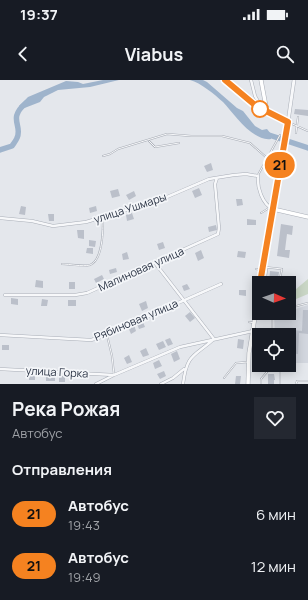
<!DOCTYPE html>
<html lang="ru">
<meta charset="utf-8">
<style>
body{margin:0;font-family:Manrope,sans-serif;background:#242831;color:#f1f3f6;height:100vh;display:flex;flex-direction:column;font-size:15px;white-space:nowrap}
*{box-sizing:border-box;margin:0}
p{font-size:13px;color:#9ea1a6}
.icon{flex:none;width:22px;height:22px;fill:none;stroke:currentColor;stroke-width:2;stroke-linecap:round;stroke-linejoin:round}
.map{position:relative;height:304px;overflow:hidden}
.drawer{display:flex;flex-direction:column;background:#171b24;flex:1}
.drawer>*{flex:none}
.badge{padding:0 8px;border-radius:13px;font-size:14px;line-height:26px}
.needle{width:26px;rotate:92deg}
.fabs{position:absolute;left:252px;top:196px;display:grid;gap:8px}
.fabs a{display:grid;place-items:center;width:44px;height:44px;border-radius:0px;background:#171b24;box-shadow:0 2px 10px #0003;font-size:20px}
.map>.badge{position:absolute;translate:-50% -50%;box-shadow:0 0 0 2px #fff}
h2{padding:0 12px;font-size:15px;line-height:36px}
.round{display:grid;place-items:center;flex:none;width:42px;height:42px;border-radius:0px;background:#242831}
.overview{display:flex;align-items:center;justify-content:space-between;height:68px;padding:0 12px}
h1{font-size:19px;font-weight:700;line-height:30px}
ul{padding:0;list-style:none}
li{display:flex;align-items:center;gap:12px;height:52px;padding:0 12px}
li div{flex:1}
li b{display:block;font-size:15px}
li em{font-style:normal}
li .badge{min-width:44px;font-weight:700;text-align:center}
.status{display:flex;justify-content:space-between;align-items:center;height:28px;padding:0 20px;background:#171b24;direction:ltr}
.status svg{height:11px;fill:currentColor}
header{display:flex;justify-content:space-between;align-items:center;height:52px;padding:0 12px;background:#171b24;font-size:18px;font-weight:700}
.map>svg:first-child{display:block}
.built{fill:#d2d6de}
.green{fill:#c9d6c5}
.water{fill:#9fb4cc}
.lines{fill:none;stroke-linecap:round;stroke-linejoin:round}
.river{stroke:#9fb4cc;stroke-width:5.5}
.building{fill:#bbc0ca}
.service-casing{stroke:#a9aeb7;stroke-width:2}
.minor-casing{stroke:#a9aeb7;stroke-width:3.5}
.tertiary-casing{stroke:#a9aeb7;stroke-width:4}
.secondary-casing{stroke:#a9aeb7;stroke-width:4.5}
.service{stroke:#f7f8fa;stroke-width:1}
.minor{stroke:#f7f8fa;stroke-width:2.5}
.tertiary{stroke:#f7f8fa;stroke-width:3}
.secondary{stroke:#fff;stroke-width:3.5}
.line-casing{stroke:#fff;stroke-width:9}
.line{stroke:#f58220;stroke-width:6}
.stop-dot{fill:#fff;stroke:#f58220;stroke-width:2}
.labels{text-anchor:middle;stroke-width:3.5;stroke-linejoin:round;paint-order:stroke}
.street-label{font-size:11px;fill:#2b3445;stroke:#f4f6f9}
</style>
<div class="status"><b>19:37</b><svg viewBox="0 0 49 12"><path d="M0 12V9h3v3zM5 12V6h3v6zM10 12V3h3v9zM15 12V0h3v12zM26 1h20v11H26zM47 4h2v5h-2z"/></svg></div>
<header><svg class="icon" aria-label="back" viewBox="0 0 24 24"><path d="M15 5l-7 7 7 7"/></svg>Viabus<svg class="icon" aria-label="search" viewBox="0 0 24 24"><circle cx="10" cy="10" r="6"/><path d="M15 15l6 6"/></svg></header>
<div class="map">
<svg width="308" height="304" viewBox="0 0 308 304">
<rect width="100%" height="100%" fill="#e4e7ec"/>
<!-- built -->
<path class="built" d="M308,225V283H289V255H275L274,235L289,233V231Z"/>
<!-- green -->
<path class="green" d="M308,199V214L289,222V215Z"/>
<!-- water -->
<path class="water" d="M103,0H119L90,7L58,10L44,17L40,22L22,29L19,26L28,17L66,1L78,2L83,4Z
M190,0H203L207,2L237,28L243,31L255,46L262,50L267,49L271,54V59C253,62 234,34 223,22C214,14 201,3 190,0Z"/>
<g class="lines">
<!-- river -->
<path class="river" d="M266,54L308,68
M0,70L12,66C13,64 16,61 17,58C23,45 7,39 26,23"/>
</g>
<!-- building -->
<path class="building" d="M295,29L308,30V36L294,34Z
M211,83L213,90L207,92L204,86Z
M199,108L202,115L195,118L192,111Z
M118,109L120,116L112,118L110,111Z
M134,111L136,116L129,120L126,115Z
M236,119H242L243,125L237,126Z
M21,126L26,127L25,135L19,134Z
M96,126L97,131L90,133L89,128Z
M132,133L134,139L127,141L126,135Z
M48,134H54V141H49Z
M247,139L256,140V145H247Z
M281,144L293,146L292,155L287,154L285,170H290L289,178L277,176Z
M216,145L217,150L209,152L208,147Z
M77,150H84V159L78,158Z
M89,160L96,161L95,167L89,166Z
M163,162L165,168L159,170L157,164Z
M87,168H93V174L86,173Z
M201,170L204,178L198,181L195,173Z
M238,171L246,172L245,178L237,177Z
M127,172L129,179L123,180L122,174Z
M116,188L117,192L110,194L109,190Z
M270,191L279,192L278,199H276L275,203H269Z
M102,195L104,199L96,203L94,199Z
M36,200L43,201V208L35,207Z
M69,202H75V209H69Z
M187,204L190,209L184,211L182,206Z
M239,210H246V216L239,215Z
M11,218L18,219V225L11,224Z
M42,219L48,220L47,226H41Z
M68,220H76V226H68Z
M146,221L148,228L142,231L139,224Z
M303,230H308V254L299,253L298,274L289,273V255H278L279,248L302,251Z
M190,232L195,238L190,242L185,236Z
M143,242L145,247L139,249L137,244Z
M134,245L136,251L131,254L128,247Z
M170,258L173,264L168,266L165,260Z
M238,259L244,260L243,269L237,268Z
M163,261L166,267L159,270L156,264Z
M2,265H9V270H2Z
M146,268L149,275L143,277L140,271Z
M257,269H259V285H264V288H256Z
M177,271L180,279L174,282L171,274Z
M129,275L132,282L127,284L124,278Z
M159,280L162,286L155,289L153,283Z
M164,291L166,296L160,299L157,294Z
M29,294H35V300H29Z
M268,294H274L275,300H274V304H268Z
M46,296H55V301H46Z
M59,296H65V302H59Z
M236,296H241L240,304H235Z"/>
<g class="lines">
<!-- service casing -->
<g class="service-casing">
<path id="service" d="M288,42L308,51
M296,53L298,37
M149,61L155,67L179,63
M103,76L110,74L118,69L167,54L191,56H222L250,63L267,78
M258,95L280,55
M261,133L269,128
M62,184C70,184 82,187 90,185C103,180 103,150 103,138
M264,187L282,189L279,203
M256,189L262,190
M265,203L267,188
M289,228L308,223
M263,236H272
M249,242L254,243
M107,255L112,276L114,294
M272,255V233
M224,298L236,283L248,282
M261,304V299L272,286L280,287V304
M296,304L297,301H308"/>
</g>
<!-- minor casing -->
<g class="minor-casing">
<path id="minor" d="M251,0L255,16L263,30
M0,138L32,141L53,146L86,142L160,120L209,99L234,95L246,94L258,96C257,107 262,124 273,129
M155,183L214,259C194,277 187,273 183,304
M5,215H75L87,213L218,154L219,148L215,104L217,98
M0,255L91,260L101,257L221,204
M0,289L114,295
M96,304L114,295L180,267L253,251
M161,304L173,298L184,289"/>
</g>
<!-- tertiary casing -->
<g class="tertiary-casing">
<path id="tertiary" d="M225,0L256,26L267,32
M288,42L294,0"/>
</g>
<!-- secondary casing -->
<g class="secondary-casing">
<path id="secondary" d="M273,129L308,137
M260,203L288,42L267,32L261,0
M248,304L249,273L259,213"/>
</g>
<!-- service -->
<use href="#service" class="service"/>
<!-- minor -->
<use href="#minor" class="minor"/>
<!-- tertiary -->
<use href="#tertiary" class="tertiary"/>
<!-- secondary -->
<use href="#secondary" class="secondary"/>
</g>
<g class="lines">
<!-- line casing -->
<g class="line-casing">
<path id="line" d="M225,0L256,26L288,42L260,203"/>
</g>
<!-- line -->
<use href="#line" class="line"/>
</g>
<!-- markers -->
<circle class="stop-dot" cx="260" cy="29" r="8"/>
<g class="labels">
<!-- street labels -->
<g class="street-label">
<text transform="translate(130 128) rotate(-18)" y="4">улица Ушмары</text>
<text transform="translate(141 189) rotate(-24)" y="4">Малиновая улица</text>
<text transform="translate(136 240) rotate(-23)" y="4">Рябиновая улица</text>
<text transform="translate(57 292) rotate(3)" y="4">улица Горка</text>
</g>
</g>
</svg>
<div class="fabs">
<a><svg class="needle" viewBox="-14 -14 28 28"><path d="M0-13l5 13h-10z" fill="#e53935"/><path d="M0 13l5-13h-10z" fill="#9ea1a6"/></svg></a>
<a><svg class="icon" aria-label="locate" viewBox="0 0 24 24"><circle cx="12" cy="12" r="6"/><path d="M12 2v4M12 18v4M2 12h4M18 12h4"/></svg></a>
</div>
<b class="badge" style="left:280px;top:85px;background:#f58220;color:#111">21</b>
</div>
<section class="drawer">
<div class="overview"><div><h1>Река Рожая</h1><p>Автобус</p></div><a class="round"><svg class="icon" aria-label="heart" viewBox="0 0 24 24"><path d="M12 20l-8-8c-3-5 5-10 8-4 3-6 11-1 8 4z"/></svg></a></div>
<h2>Отправления</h2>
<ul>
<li><span class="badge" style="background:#f58220;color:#111">21</span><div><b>Автобус</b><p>19:43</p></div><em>6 мин</em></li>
<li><span class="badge" style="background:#f58220;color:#111">21</span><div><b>Автобус</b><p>19:49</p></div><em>12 мин</em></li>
</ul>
</section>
